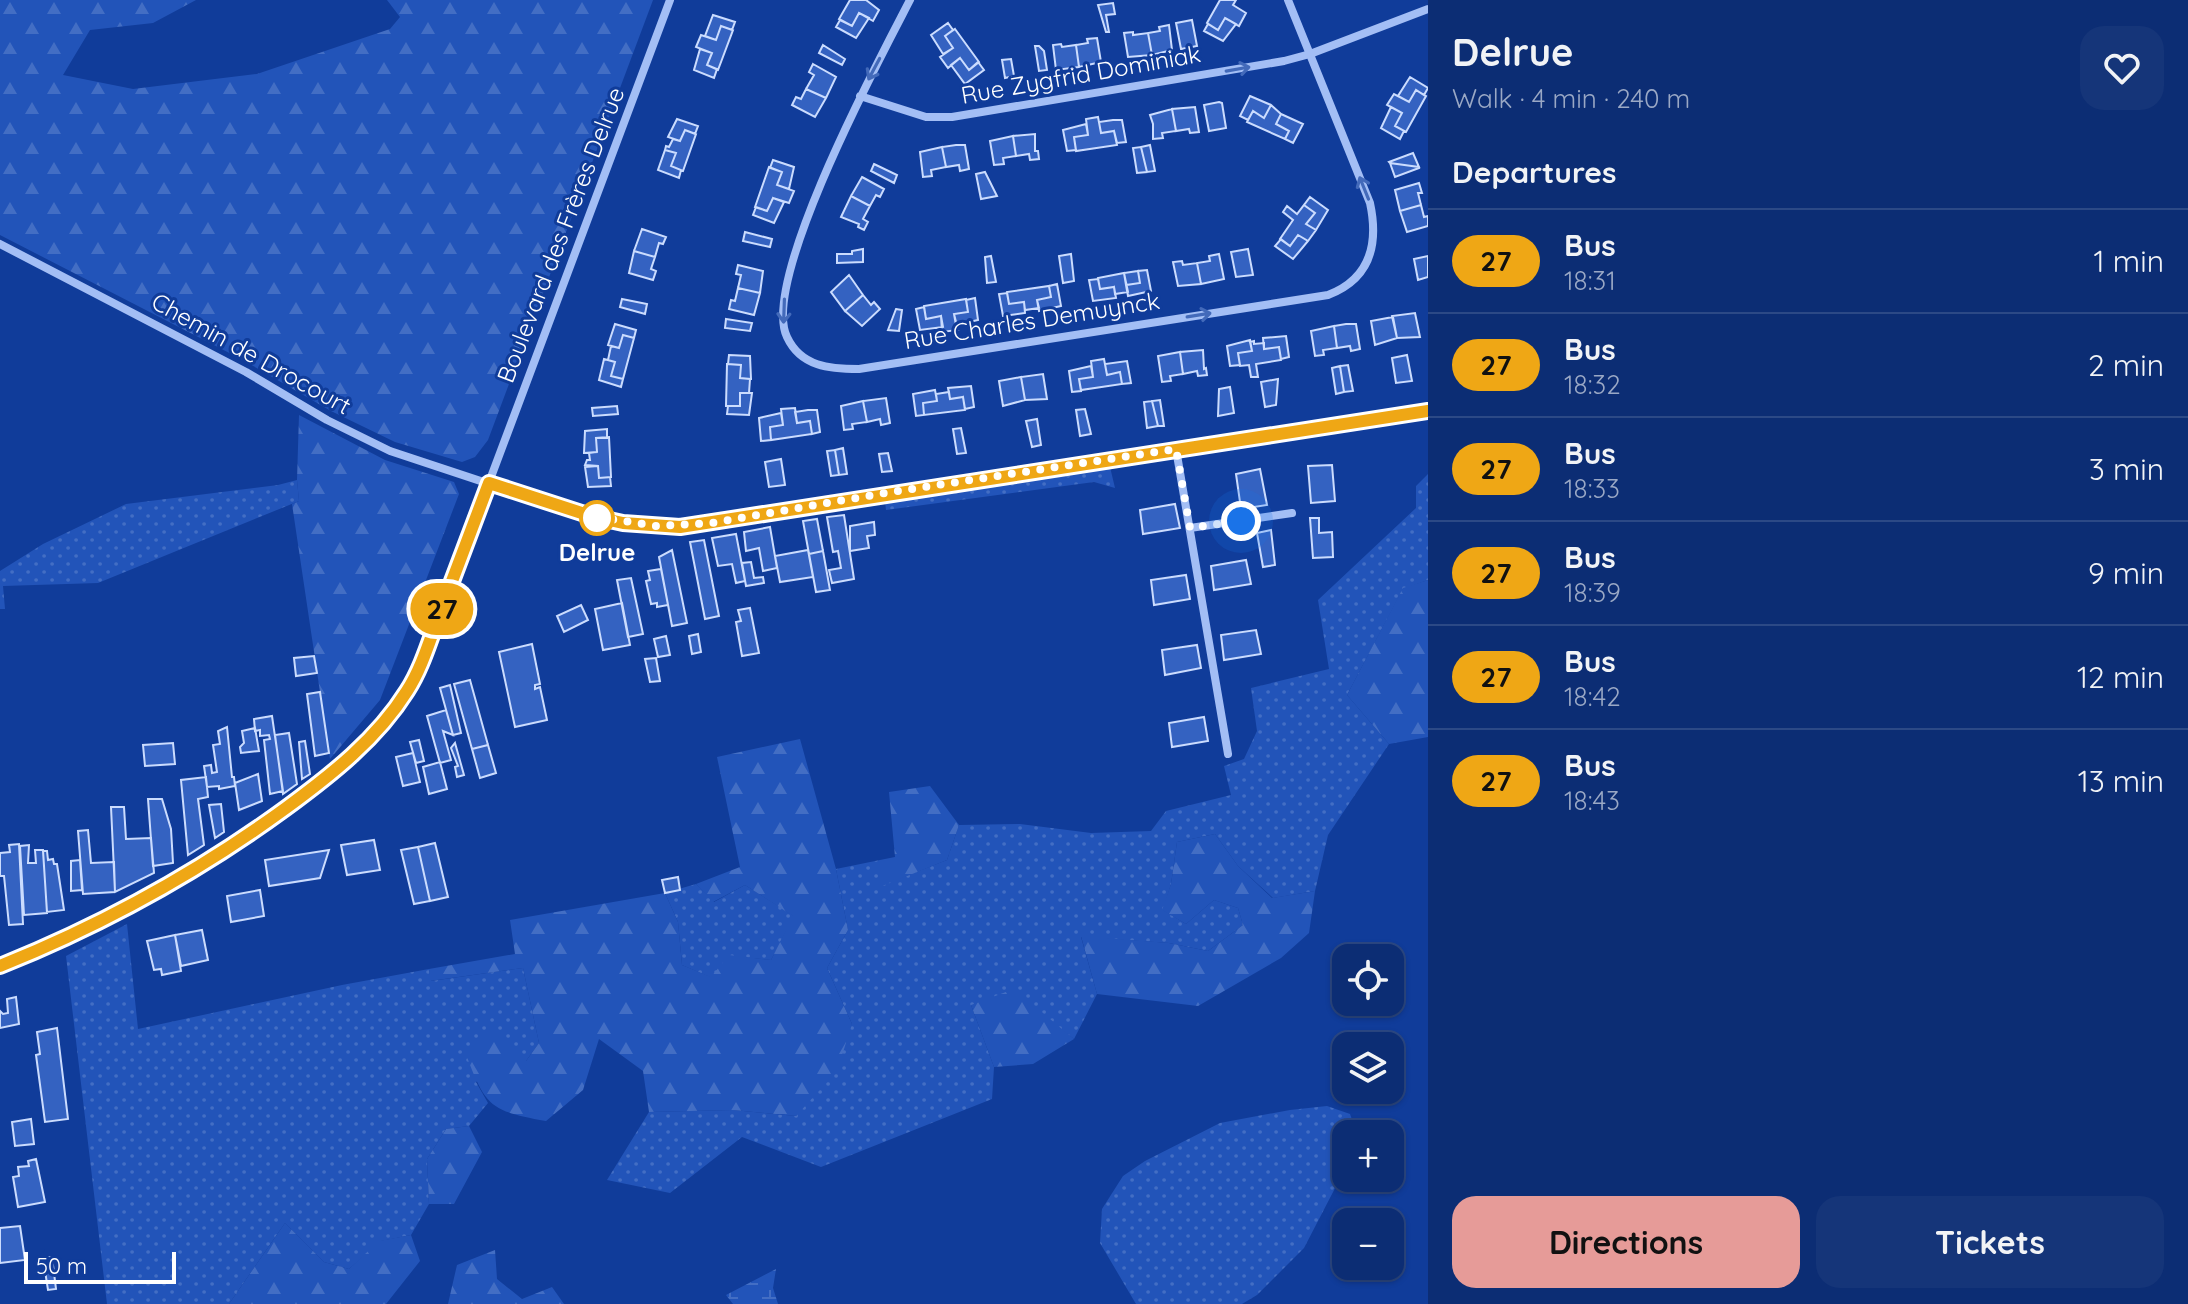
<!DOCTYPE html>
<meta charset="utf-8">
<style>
body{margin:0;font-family:Quicksand,sans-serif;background:#153579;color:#f1f3f6;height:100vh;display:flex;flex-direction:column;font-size:30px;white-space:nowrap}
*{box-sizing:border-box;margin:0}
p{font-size:26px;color:#9aa8c5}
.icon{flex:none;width:44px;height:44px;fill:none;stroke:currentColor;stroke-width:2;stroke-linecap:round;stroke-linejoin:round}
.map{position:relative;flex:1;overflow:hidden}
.drawer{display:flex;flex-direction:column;background:#0c2d74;width:760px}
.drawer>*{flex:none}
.badge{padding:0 16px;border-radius:26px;font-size:28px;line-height:52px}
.buttons{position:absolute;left:1332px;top:944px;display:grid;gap:16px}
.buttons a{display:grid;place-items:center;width:72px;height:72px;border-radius:16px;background:#0c2d74;box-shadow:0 2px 6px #0004,0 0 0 2px #2c4986;font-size:40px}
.scale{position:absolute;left:24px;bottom:20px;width:152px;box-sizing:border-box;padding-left:8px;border:4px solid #fff;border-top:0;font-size:22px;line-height:28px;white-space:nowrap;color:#fff;-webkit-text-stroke:6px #103c9a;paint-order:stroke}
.you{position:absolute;width:40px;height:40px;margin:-20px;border:6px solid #fff;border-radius:50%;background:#1a73e8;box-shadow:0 0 0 12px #1a73e833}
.map>.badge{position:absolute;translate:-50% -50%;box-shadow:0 0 0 4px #fff}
h2{padding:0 24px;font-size:30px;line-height:72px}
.round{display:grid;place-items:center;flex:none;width:84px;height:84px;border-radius:24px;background:#153579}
.summary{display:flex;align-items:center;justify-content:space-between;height:136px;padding:0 24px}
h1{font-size:38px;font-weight:700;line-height:60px}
.button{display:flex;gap:16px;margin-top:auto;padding:16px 24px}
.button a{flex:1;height:92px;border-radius:24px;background:#e69b98;color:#111;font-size:32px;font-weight:700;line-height:92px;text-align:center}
.button a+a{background:#153579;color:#f1f3f6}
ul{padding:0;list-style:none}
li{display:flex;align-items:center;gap:24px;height:104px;padding:0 24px;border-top:2px solid #2c4986}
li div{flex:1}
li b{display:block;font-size:30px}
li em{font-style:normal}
li .badge{min-width:88px;font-weight:700;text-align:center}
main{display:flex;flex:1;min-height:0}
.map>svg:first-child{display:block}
.green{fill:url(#green-dots)}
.forest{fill:url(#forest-firs)}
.wetland{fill:url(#wetland-marsh)}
.building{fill:#3462c1;stroke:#cbdcfe;stroke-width:2}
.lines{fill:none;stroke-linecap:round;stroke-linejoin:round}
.street{stroke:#a3bef5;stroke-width:8}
.oneway{stroke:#436aba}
.line-casing{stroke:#fff;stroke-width:18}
.line{stroke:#efa715;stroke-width:12}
.walk{stroke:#fff;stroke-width:8;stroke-dasharray:0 14.4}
.stop-dot{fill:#fff;stroke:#efa715;stroke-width:4}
.labels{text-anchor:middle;stroke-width:6;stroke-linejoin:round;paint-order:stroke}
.street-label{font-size:24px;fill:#fff;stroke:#103c9a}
.stop-label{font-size:24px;font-weight:bold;fill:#fff;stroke:#103c9a}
</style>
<main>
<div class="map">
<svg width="1428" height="1304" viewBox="0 0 1428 1304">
<defs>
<pattern id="green-dots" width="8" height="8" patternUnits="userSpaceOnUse" patternTransform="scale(2)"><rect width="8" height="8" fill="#2254b9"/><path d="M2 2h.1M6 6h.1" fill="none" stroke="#436ec4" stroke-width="1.8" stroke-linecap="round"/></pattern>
<pattern id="forest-firs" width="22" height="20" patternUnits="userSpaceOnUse" patternTransform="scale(2)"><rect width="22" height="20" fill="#2254b9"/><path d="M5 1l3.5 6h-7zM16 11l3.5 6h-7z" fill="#436ec4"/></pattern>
<pattern id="wetland-marsh" width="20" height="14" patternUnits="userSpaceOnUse" patternTransform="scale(2)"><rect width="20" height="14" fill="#2254b9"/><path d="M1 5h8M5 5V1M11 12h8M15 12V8" fill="none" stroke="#436ec4"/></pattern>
</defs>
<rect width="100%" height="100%" fill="#103c9a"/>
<!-- green -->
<path class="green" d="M1110,467L1115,488L1094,482L886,510L885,501Z
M1428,474V580L1403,589L1347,695L1389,744L1328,835L1315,891L1273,898L1238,866L1215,834L1177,842L1171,884L1163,910L1186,924L1214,900L1238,908L1243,925L1208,951L1169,943L1081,937L1097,994L1074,1039L1050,1021L971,1005L994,1067L992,1099L821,1167L742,1137L670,1193L607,1180L649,1112L733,1110L796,1116L852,1024L827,968L848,930L836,869L880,860V886L947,860L959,825L1020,824L1091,833L1151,831L1166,811L1231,795L1224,766L1244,759L1257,731L1251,688L1329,669L1318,600L1416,508V486Z
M297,480L299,501L98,583L3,586L5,609H0V571L43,544L126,504L278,485Z
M696,884L714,902L745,885L794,916L771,960L729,956L712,978L682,965L678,922L665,893Z
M127,924L138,1029L342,985L429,969L431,981L523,968L539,1043L526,1061L476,1082L488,1103L469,1126L446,1129L427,1159L429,1204L411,1235L381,1241L349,1269L324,1262L285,1223L229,1304H107L66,956Z
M1327,1106L1350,1114L1357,1134H1346V1167L1304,1248L1257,1295L1242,1304H1136L1100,1243L1102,1209L1123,1176L1145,1161L1220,1123L1290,1110Z"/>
<!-- forest -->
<path class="forest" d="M0,0H196L153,23L90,30L63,75L133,89L257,74L390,29L400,17L387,0H653L488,440L475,457L462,462L395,442L331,411L243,360L0,235Z
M299,415L385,460L454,482L459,494L380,700L330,759L292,504L299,501L297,480Z
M1428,580V737L1389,744L1347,695L1403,588Z
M800,739L836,869L848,930L827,968L852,1024L837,1071L796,1116L733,1110L649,1112L643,1071L599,1039L583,1090L546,1121C492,1111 486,1108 467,1057L489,1030L526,1061L539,1043L523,968L430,981L429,969L515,954L510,920L665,893L678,922L682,965L711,977L729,955L771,960L793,916L745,885L713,902L696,884L740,867L717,757Z
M930,786L959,825L947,860L880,887V860L895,857L889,792Z
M1215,834L1238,866L1272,898L1315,891L1309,933L1281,958L1198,1006L1097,994L1081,936L1169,943L1208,951L1243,925L1238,908L1214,900L1186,924L1162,910L1171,884L1177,842Z
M1014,989L1074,1039L1033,1064L994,1067L971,1005Z
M469,1126L482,1152L454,1204H429L427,1159L446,1129Z
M285,1223L324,1262L349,1269L379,1241L411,1235L420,1261L386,1304H229Z
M495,1250L497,1279L522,1299L552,1287L564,1304H448L457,1265Z"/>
<!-- wetland -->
<path class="wetland" d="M776,1269L773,1288L778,1304H733L726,1295Z"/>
<!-- building -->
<path class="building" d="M850,0H866L879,10L873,21L859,13L852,26L839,19Z
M1220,0H1236L1233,5L1246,13L1239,26L1225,18L1218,30L1207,23Z
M1113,3L1115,14L1106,15L1109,32H1106L1098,5Z
M859,13L869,18L856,38L836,27L840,20L852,26Z
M713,15L735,22L732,30L721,26L716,40L705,36Z
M1225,18L1236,24L1223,41L1204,31L1208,24L1218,30Z
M1192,20L1197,46L1181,49L1176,23Z
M948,23L953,30L945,36L953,48L943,54L931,35Z
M1169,25L1172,50L1152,55L1148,33L1160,31L1159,27Z
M721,26L733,30L718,70L707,65L712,53L696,47L701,35L716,40Z
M955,29L979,62L969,70L960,58L948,68L940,57L953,48L945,36Z
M1133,32V35L1148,33L1152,55L1128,57L1124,33Z
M1097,38L1101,62L1079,67L1076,45L1088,43L1087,39Z
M1061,44L1062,47L1076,45L1079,67L1056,70L1053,45Z
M823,45L845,59L842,65L819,53Z
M1035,46H1039L1044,51L1047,70L1039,71Z
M700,49L712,53L707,65L717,69L714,78L694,70Z
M960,58L969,70L978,62L984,70L965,84L951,65Z
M1011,59L1014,76L1005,78L1002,60Z
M813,64L836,77L826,98L806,89L814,75L809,72Z
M1410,77L1428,88L1424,95L1416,90L1409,102L1398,96Z
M806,89L826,98L815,117L792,105L796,97L801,99Z
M1416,90L1426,96L1406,132L1395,126L1402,113L1387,105L1394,94L1409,102Z
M1250,96L1271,105L1264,118L1253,111L1248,120L1240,116Z
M1219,102L1222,103L1226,128L1209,131L1204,105Z
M1271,105L1281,114L1276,124L1289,131L1285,139L1247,122L1253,111L1264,118Z
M1195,107L1199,132L1190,133L1189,129L1176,131L1172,109Z
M1391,107L1402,113L1395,126L1404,131L1400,139L1381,128Z
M1172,109L1176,131L1162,133L1163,138L1153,139V124L1150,115Z
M1281,114L1303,124L1293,143L1285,139L1289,131L1276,124Z
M1098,117L1101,133L1114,131L1117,145L1076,151L1074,137L1088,135L1086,119Z
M677,119L698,126L695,134L685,130L680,141L668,137Z
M1113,120H1122L1126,142L1117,143L1114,131L1101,133L1099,122Z
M1086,124L1088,135L1074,137L1076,150L1067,151L1063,130Z
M685,130L696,134L683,171L671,166L676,153L665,150L666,146L669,147L673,139L680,141Z
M1035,134V151H1038L1039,159L1030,160L1029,154L1016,156L1013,136Z
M1013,136L1016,156L1003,158L1004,164L994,165L990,141Z
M956,145H965L969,169L960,171L959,165L946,167L942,147Z
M1150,145L1155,171L1147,172L1141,147Z
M942,147L946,167L931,170L932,176L923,177L920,152Z
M1141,147L1147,172L1137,173L1133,148Z
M665,150L676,153L671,166L681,170L679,178L658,170Z
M1413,153L1419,167L1390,163L1389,162Z
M773,160L794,167L789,189L777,185L782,172L770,168Z
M1390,163L1419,167V168L1395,177Z
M874,164L897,175L894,183L871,171Z
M769,167L782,172L777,185L794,191L789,203L773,198L767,211L755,207Z
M985,172L997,196L981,199L976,174Z
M862,177L884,189L880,197L876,195L870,206L851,196Z
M1419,183L1422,193H1418L1421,205L1400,211L1395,190Z
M851,196L870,206L863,219L868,222L864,230L858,227L859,224L841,217Z
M1310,197L1328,210L1316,230L1306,224L1315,213L1304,205Z
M773,198L784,202L774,223L753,215L756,207L767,211Z
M1304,205L1315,213L1306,224L1316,230L1308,241L1298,235L1290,246L1280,239L1293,220L1283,212L1287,206L1297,214Z
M1421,205L1424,217L1428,216V226L1407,232L1400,211Z
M642,229L666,237L663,244L659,243L655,257L634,251Z
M745,232L772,239L770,247L743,241Z
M1298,235L1308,241L1293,259L1275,246L1281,239L1290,246Z
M863,249V262L837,263V254H852V251Z
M1248,249L1253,275L1236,277L1231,252Z
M634,251L655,257L651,269L656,271L653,280L629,273Z
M1071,254L1074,281L1063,283L1059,256Z
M1219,254L1224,279L1201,284L1197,263L1210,261L1209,256Z
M991,256L996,282L987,283L985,257Z
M1428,256V277L1418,280L1414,259Z
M1182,261L1183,265L1197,263L1201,284L1178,286L1173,262Z
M738,265L763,271L760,293L738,288L741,275L736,274Z
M1147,270L1151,291L1128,296L1126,285L1140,283L1138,271Z
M1138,271L1140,283L1126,285L1124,273Z
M1124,273L1128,292L1115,294L1114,287L1100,289L1098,278Z
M849,275L863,295L845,311L831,292Z
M1098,279L1100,289L1114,287L1116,298L1093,301L1089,280Z
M1057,284L1061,306L1039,311L1037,300L1051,297L1049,286Z
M1049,286L1051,297L1037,300L1039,308L1025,310L1024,302L1009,304L1007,292Z
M738,288L760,293L754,315L729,309L731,300L735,301Z
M1007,293L1009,304L1024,302L1025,313L1003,316L999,294Z
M863,295L871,305L874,302L880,309L862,326L845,311Z
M975,298L978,320L956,325L954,314L968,312L966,300Z
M622,299L647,304L645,314L620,307Z
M966,299L968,312L954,314L958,330L942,332L941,316L926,319L924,306Z
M924,307L926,319L941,316L943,327L920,330L916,309Z
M896,309L902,310L899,331L888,330Z
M1415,313L1420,337L1397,338L1392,316Z
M1393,317L1397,338L1375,345L1371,321Z
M726,319L752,323L750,331L725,328Z
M615,324L636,330L634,338L623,335L619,348L608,345Z
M1346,324H1356L1360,349L1351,351L1350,346L1337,348L1334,326Z
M1334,326L1337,348L1323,350L1324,355L1315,356L1311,331Z
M623,335L634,338L623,379L611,376L615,362L608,360L611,346L619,348Z
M1286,336L1289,357L1281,359L1279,347L1264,349L1263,338Z
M1250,340L1252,351L1238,353L1240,365L1230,366L1227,346Z
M1254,341V344L1264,343V349L1279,347L1281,360L1256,364L1258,377H1251L1249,365L1240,366L1238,353L1252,351L1250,342Z
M1203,350L1204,369L1206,368L1207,375L1198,376L1197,371L1183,374L1180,352Z
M1180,352L1183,374L1170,376L1171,381L1162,382L1158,356Z
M729,355L750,356L751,379L740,378L741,365L728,364Z
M1407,355L1412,381L1396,383L1392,358Z
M604,359L615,362L611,376L623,379L621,387L599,380Z
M1104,359L1107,375L1120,372L1122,384L1081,390L1079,379L1093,377L1091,361Z
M1127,361L1131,383L1122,384L1120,372L1107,375L1105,364Z
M727,364L741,365L740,378L750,379L749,393H740V406H726Z
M1348,365L1353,391L1344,392L1340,366Z
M1091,366L1093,377L1079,379L1081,391L1072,392L1069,371Z
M1340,366L1344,392L1336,394L1332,368Z
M1043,374L1047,399L1025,400L1021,377Z
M1021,377L1025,400L1003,406L999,381Z
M1278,379L1276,405L1265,407L1261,382Z
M971,386L974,407L965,409L963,397L950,399L948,388Z
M1230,387L1234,413L1218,416L1219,389Z
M935,390L937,401L923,403L924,415L916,416L913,394Z
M949,392L950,399L963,397L965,410L924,415L923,403L937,401L936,394Z
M740,393H752L749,415L727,414L728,406H740Z
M886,398L890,423L881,425L880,419L867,422L863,401Z
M1160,400L1164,426H1158L1152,401Z
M863,401L867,422L852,424L853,429L844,430L841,406Z
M1152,401L1158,426L1147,428L1144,402Z
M617,406L618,414L593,416L592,408Z
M795,408L797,423L810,421L812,434L771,440L770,427L783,425L781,409Z
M1085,409L1091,434L1080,436L1076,410Z
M808,410H817L820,432L812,434L810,421L797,423L795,412Z
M781,413L783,425L770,427L771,440L761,441L759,418Z
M1037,419L1041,445L1032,447L1026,421Z
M961,428L966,453L957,454L953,429Z
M607,429V438H596L597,452L584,453L585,431Z
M609,437L611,477L599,478L598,466L585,465L587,460H590L589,453L597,452L596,438Z
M843,448L847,474L839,475L835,450Z
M835,450L839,475L831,476L827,451Z
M888,453L892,471L882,472L879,454Z
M781,459L785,485L769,487L765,462Z
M1332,465L1335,501L1311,503L1308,466Z
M598,466L599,478L610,477L611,486L588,487L585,467Z
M1260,469L1267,505L1241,509L1236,474Z
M1175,504L1180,528L1143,534L1140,510Z
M844,515L854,579L832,583L829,570L841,568L838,551L833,552L827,517Z
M1310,518H1319V533L1332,532L1333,557L1313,558Z
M817,519L823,551L809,554L803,521Z
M874,522L875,535L867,536L869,548L850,551V526Z
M770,527L777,568L763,571L759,548L746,551L744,532Z
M1271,530L1275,565L1263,567L1257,533Z
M736,534L745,581L736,583L732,564L718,566L712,538Z
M704,540L719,616L705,619L690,542Z
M672,550L687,623L672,626L659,557Z
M808,550L813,577L780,582L775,556Z
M823,551L830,590L816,592L809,554Z
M1246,560L1251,584L1214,590L1211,566Z
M751,562L754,578L763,577L764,583L746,586L742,563Z
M661,569L668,605L657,607V603L651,604L646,581L650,580L648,571Z
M1186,575L1190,599L1154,605L1151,580Z
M631,578L643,634L628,637L617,580Z
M622,603L630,645L603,650L595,609Z
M581,605L588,620L564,632L557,616Z
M750,608L759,653L742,656L736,622L741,621L738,610Z
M1256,630L1261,654L1224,660L1221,635Z
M698,634L701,652L692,654L689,636Z
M666,636L670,655L658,657L654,639Z
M532,644L540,684L535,685V689L540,687L547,720L515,727L499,652Z
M1197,645L1201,668L1165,675L1162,650Z
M314,656L317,673L296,676L294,658Z
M656,658L660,681L650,682L645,659Z
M470,680L488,745L472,749L454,684Z
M450,685L461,733L453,735L440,688Z
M320,692L329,753L315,756L307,694Z
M446,710L453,735L443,731L451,760L440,763L427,716Z
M272,716L283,791L270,794L264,740L270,739L269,735L260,736V730L255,731L254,719Z
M1204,717L1208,741L1172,747L1169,723Z
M227,727L232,777H234L235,786L219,789V786L207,787L204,766L211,765L212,773L217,772L213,745L220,744L218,731Z
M255,728L259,751L241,753L240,747L244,743L242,731Z
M289,733L297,784L283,794L275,735Z
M419,740L424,761L416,763L410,742Z
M305,741L310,774L302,779L299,742Z
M173,743L175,764L145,766L143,745Z
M455,743L464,775L457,777L455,767L458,766L451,748Z
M488,745L496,773L480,778L472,749Z
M413,753L420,782L403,786L396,757Z
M440,762L447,789L429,794L423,767Z
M258,774L262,801L239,810L235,783Z
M206,777L208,797L198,799L204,845L188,855L181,780Z
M148,799H162L171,829L173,863L153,866Z
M221,804L224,832L215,838L209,805Z
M111,807H124L126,839L151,838L154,873L115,892Z
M88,830L91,863L114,862L115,892L83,894L78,831Z
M374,840L380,870L347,875L341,845Z
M435,843L448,897L430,901L418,847Z
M19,844L23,924L9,925L4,876H0V853L10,852L9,845Z
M29,845L28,863H36L35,850H43L47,913L24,915L20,846Z
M418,847L430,901L414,904L401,850Z
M329,850L320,878L269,886L265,860Z
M43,851H47L48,860L53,859L54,864H57L64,910L47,912Z
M80,860L82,890L71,891V861Z
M678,877L680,890L665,893L662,880Z
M260,890L264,916L231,922L227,896Z
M202,930L208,960L181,966L175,935Z
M175,935L181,971L162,975L161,969L154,970L147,941Z
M16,997L19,1024L0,1028V1011L3,1014L8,1013L7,999Z
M57,1028L68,1119L45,1122L36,1055L40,1054L37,1032Z
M31,1119L34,1144L15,1146L12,1122Z
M36,1159L45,1202L18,1207L13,1177L19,1176L18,1167L29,1166L28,1161Z
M20,1226L25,1260L0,1263V1228Z
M52,1257L56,1289L48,1290L43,1258Z"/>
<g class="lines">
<!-- street -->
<path class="street" d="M910,0C880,58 760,281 787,337C801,367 830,369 859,369L1328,295C1370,279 1379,245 1370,203L1288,0
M860,96L926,117H952L1284,61L1310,54L1428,9
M0,244L246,372L327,420L390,451L559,507L623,523L680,527L712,523L885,493L1428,411
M1176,449L1228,754
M1190,528L1292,513
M0,966C99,927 192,877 277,814C336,771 390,728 422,661L670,0"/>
</g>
<!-- one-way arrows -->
<defs><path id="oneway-shaft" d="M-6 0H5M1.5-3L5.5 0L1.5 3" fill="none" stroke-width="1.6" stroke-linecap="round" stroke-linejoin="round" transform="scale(2)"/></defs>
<g class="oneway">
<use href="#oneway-shaft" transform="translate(874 69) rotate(118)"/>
<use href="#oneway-shaft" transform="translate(1238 69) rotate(-10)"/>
<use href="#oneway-shaft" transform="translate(1364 188) rotate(-112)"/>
<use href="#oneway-shaft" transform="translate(784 311) rotate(92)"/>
<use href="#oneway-shaft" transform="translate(1199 315) rotate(-9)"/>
</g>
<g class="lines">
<!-- line casing -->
<g class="line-casing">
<path id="line" d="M0,966C102,925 197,873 286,808C331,775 377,739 407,691C422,668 430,639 440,613C456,570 473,526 489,483L591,516L623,523L680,527L1428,411"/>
</g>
<!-- line -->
<use href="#line" class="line"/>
<!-- walk -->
<path class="walk" d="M597,518L591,516L656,526L712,523L885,493L1176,449L1190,528L1241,521"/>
</g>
<!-- markers -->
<circle class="stop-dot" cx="597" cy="518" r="16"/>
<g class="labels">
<!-- street labels -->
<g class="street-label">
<text transform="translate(1081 75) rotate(-10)" y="8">Rue Zygfrid Dominiak</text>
<text transform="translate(561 235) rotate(-69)" y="8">Boulevard des Frères Delrue</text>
<text transform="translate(1032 321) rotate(-9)" y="8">Rue Charles Demuynck</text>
<text transform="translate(251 354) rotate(29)" y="8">Chemin de Drocourt</text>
</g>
<!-- stop labels -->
<g class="stop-label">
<text x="597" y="561">Delrue</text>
</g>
</g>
</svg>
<div class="buttons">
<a><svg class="icon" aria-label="locate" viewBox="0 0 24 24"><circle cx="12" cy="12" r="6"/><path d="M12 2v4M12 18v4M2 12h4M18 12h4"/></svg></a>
<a><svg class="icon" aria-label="layers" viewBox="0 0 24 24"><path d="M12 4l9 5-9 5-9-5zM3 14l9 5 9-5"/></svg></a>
<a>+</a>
<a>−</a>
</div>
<div class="scale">50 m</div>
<div class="you" style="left:1241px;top:521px"></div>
<b class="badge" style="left:442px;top:609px;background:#efa715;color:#111">27</b>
</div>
<section class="drawer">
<div class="summary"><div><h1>Delrue</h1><p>Walk · 4 min · 240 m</p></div><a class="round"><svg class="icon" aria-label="heart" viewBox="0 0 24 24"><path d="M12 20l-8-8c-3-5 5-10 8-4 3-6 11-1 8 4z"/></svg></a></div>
<h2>Departures</h2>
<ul>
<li><span class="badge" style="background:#efa715;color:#111">27</span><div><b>Bus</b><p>18:31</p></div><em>1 min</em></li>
<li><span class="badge" style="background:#efa715;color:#111">27</span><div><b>Bus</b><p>18:32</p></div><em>2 min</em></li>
<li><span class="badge" style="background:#efa715;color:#111">27</span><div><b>Bus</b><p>18:33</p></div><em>3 min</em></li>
<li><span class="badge" style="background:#efa715;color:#111">27</span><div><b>Bus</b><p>18:39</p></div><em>9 min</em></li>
<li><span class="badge" style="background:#efa715;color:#111">27</span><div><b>Bus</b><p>18:42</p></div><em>12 min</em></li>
<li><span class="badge" style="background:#efa715;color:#111">27</span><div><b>Bus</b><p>18:43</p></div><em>13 min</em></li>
</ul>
<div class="button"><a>Directions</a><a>Tickets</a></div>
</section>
</main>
